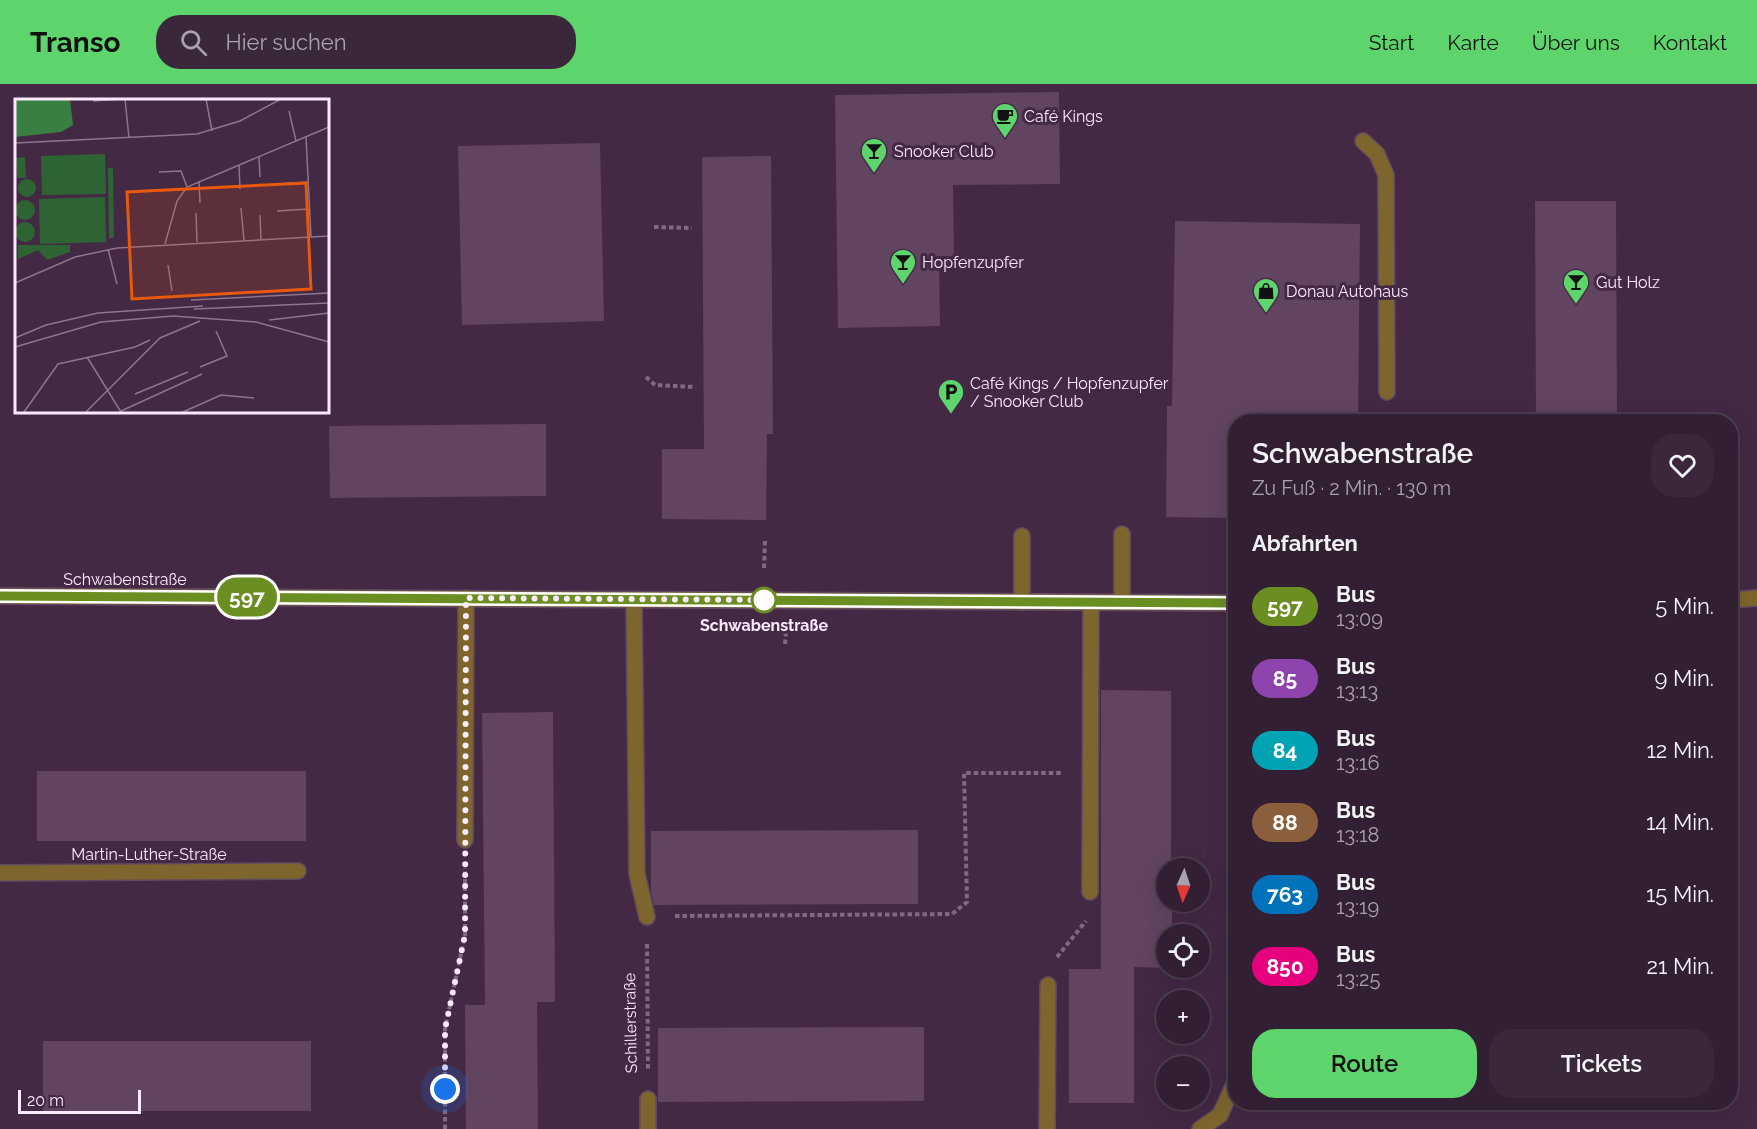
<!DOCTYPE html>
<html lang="de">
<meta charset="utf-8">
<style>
body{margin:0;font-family:Raleway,sans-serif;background:#3a273b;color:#f1f3f6;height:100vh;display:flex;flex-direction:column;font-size:22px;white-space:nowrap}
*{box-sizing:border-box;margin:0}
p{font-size:20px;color:#a8a2ac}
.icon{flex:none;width:33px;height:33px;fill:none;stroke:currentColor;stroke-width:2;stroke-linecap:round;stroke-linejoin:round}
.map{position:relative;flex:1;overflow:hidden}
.details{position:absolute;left:1228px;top:330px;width:510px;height:696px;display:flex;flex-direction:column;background:#321f33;border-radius:24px;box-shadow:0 6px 24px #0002,0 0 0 2px #4d3d4e}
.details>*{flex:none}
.badge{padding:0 12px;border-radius:20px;font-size:21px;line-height:39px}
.needle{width:39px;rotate:183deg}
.controls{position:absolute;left:1156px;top:774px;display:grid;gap:12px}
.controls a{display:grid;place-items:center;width:54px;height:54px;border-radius:50%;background:#321f33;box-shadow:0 6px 24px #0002,0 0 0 2px #4d3d4e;font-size:30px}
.scale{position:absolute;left:18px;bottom:15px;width:123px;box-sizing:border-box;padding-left:6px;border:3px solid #fbeafb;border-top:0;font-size:16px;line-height:21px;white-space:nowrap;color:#fbeafb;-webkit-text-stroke:4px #432944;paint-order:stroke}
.you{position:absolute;width:30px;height:30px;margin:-15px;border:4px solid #fff;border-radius:50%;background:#1a73e8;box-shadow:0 0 0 9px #1a73e833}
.map>.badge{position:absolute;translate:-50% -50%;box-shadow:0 0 0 3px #fff}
h2{padding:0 24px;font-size:22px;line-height:54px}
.round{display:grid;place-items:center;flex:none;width:63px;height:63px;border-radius:24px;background:#3a273b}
.head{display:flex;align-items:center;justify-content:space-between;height:102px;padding:0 24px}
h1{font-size:28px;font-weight:600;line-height:45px}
.primary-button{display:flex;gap:12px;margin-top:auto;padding:12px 24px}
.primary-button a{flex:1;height:69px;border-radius:24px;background:#5dd56c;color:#111;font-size:24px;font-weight:600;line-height:69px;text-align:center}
.primary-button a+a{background:#3a273b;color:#f1f3f6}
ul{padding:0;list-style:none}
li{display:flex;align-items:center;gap:18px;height:72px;padding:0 24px}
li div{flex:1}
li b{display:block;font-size:22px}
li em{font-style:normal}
li .badge{min-width:66px;font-weight:700;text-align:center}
header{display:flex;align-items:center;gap:36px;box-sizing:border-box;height:84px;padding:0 30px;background:#5dd56c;color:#111}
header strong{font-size:28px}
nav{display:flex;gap:33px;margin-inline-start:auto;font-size:21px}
.search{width:420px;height:54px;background:#3a273b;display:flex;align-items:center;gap:15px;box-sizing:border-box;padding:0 21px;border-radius:24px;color:#a8a2ac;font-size:22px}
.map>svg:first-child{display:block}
.building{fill:#604460}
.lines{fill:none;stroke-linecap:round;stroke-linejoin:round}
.lane-casing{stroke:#604861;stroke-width:18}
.street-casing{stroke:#604861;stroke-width:18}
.path{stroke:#806981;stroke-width:4;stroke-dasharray:4.5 3;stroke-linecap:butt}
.lane{stroke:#7d652d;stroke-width:15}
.street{stroke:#7d652d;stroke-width:15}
.line-casing{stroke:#fff;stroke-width:14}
.line{stroke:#6b8e23;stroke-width:9}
.walk{stroke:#fbeafb;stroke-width:6;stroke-dasharray:0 10.8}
.stop-dot{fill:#fff;stroke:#6b8e23;stroke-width:3}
.labels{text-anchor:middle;stroke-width:6;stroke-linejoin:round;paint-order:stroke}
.poi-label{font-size:16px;fill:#fbeafb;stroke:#432944;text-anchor:start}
.street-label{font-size:16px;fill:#fbeafb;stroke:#432944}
.stop-label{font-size:16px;font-weight:bold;fill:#fbeafb;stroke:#432944}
.inset-road{fill:none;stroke:#8d768d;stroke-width:1.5}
.view{fill:#e8590c;fill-opacity:0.15;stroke:#e8590c;stroke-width:3}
.inset-edge{fill:none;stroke:#fbeafb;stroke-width:3}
</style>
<header>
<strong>Transo</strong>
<div class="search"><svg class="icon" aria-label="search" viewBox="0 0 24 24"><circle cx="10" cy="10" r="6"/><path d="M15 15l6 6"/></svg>Hier suchen</div>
<nav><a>Start</a><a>Karte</a><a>Über uns</a><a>Kontakt</a></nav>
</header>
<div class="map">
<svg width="1757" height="1045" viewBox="0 0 1757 1045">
<rect width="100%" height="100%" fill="#432944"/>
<!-- building -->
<path class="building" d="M1059,8L1060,100L953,101L954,172H939L940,242L838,244L835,11Z
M600,59L604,237L462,241L458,62Z
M771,72L773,350H767L766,436L662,435V365H704L702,73Z
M1535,117H1616L1617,338H1536Z
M1175,137L1360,140L1358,338H1236V434L1166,433L1167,322H1172Z
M546,340V412L330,414L329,342Z
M1101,606L1171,607V784H1167V818H1172V850H1167V884H1172L1134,883V1019H1069V885H1101Z
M553,628L555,918H537L538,1045H466L465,921H485L482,629Z
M37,687H306V757H37Z
M918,746V820L654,821L651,808V747Z
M924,943V1017L658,1018V944Z
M43,957H311V1027H43Z"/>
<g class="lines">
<!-- lane casing -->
<g class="lane-casing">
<path id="lane" d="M1363,57L1377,70L1386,91L1387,308
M1122,450V518
M1022,452V518
M634,516L637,790L647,833
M465,756L466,514
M0,789L298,787
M1090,808L1091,518
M648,1045V1015
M1047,1045L1048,901"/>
</g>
<!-- street casing -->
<g class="street-casing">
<path id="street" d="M0,512L1236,519
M1731,516L1757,514
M1200,1045L1220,1031L1236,996"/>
</g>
<!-- path -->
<path class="path" d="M654,143L692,144
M646,293L655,301L695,303
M764,484L765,456
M785,560L786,547
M675,832L952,830L967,818L964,689H1063
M647,860L648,987
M1057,873L1086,837
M445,1045V945L465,851V784"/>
<!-- lane -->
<use href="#lane" class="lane"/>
<!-- street -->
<use href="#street" class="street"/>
</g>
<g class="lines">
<!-- line casing -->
<g class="line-casing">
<path id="line" d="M0,512L1236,519"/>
</g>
<!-- line -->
<use href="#line" class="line"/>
<!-- walk -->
<path class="walk" d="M445,1005V945L465,851L466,514L767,516H764"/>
</g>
<!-- icons -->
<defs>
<g id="cafe-pin" transform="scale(1.35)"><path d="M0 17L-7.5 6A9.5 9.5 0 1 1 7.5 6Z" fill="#5dd56c" stroke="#432944"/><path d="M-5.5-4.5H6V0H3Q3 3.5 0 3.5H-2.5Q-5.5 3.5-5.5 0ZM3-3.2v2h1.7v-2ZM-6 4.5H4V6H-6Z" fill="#111"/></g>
<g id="bar-pin" transform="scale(1.35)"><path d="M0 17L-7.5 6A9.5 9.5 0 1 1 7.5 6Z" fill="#5dd56c" stroke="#432944"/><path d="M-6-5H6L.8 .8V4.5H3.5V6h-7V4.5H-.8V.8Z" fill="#111"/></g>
<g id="shop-pin" transform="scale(1.35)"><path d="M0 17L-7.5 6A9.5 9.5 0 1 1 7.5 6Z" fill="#5dd56c" stroke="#432944"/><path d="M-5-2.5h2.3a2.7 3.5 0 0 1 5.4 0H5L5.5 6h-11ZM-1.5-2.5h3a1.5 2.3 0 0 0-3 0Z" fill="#111"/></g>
<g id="parking-pin" transform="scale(1.35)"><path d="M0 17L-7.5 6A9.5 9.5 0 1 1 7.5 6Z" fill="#5dd56c" stroke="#432944"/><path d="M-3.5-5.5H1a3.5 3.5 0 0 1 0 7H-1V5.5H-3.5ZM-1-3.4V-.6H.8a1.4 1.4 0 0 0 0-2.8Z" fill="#111"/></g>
</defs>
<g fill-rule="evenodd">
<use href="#cafe-pin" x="1005" y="32"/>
<use href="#bar-pin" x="874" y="67"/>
<use href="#bar-pin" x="903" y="178"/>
<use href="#bar-pin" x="1576" y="198"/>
<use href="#shop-pin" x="1266" y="207"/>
<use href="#parking-pin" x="951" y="308"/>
</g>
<!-- markers -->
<circle class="stop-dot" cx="764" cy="516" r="12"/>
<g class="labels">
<!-- poi labels -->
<g class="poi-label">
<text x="1024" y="38">Café Kings</text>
<text x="894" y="73">Snooker Club</text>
<text x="922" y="184">Hopfenzupfer</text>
<text x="1596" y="204">Gut Holz</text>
<text x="1286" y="213">Donau Autohaus</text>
<text x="970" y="305">Café Kings / Hopfenzupfer<tspan x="970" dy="18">/ Snooker Club</tspan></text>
</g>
<!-- street labels -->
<g class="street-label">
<text x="125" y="501">Schwabenstraße</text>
<text x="149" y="776">Martin-Luther-Straße</text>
<text transform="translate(630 939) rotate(-91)" y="6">Schillerstraße</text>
</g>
<!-- stop labels -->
<g class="stop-label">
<text x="764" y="547">Schwabenstraße</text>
</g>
</g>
<!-- overview -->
<g transform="translate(15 15)">
<rect width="314" height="314" fill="#432944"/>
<path d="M90,55L91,95L27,96L26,57ZM10,58L11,79H2L1,59ZM93,69H98L99,139H94ZM3 89a9 9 0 1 1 18 0a9 9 0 1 1-18 0ZM90,98L91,143L25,145L24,100ZM0 111a10 10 0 1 1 20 0a10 10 0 1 1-20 0ZM0 133a10 10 0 1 1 20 0a10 10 0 1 1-20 0ZM3,146H55V153L32,161L23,151L3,160Z" fill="#2e6434"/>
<path d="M0,0H55L58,26L46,33L0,38Z" fill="#397f41"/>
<path class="inset-road" d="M110,0L114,39M191,0L197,32M78,2L107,0M274,12L281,42M291,38L296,138M0,44L182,35L225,22L266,0M244,58L245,78M224,66L225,90M144,73L166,72L172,88M184,82L185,104M261,85L293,83M226,109L229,141M262,112L294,110M181,114L182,143M245,116L246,140M150,145L162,102L172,88L314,28M93,150L102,185M153,166L157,192M0,184L60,158L102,149L314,137M176,201L314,194M179,210L314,204M254,221L314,214M0,239L31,226L83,214L188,207M0,248L86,223L158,217L241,223L314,243M72,258L106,313M185,268L212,257L201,232M120,295L173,273M106,312L187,275M9,313L43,265L120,248L135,241M71,313L145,239L185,222M168,313L206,296L239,299"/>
<path class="view" d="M291,84L296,190L117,200L112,93Z"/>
<rect width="314" height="314" class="inset-edge"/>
</g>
</svg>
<div class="controls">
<a><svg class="needle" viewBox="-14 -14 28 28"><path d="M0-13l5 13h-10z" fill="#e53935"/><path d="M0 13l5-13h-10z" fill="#a8a2ac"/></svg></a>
<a><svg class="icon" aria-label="locate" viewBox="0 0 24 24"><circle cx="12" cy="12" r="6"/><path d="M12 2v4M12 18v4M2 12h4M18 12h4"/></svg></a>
<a>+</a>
<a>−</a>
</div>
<div class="scale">20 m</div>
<div class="you" style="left:445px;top:1005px"></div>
<b class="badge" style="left:247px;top:513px;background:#6b8e23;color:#fff">597</b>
<section class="details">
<div class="head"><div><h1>Schwabenstraße</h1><p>Zu Fuß · 2 Min. · 130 m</p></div><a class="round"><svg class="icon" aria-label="heart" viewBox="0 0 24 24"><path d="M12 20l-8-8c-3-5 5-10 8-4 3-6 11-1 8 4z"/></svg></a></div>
<h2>Abfahrten</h2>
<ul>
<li><span class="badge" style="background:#6b8e23;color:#fff">597</span><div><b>Bus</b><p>13:09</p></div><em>5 Min.</em></li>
<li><span class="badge" style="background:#8e44ad;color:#fff">85</span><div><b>Bus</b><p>13:13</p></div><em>9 Min.</em></li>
<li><span class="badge" style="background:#00a3b4;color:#fff">84</span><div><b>Bus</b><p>13:16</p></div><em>12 Min.</em></li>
<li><span class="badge" style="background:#8b5e3c;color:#fff">88</span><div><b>Bus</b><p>13:18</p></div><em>14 Min.</em></li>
<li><span class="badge" style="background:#0072bc;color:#fff">763</span><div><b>Bus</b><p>13:19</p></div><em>15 Min.</em></li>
<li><span class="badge" style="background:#e6007e;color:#fff">850</span><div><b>Bus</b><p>13:25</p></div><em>21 Min.</em></li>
</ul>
<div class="primary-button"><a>Route</a><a>Tickets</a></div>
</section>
</div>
